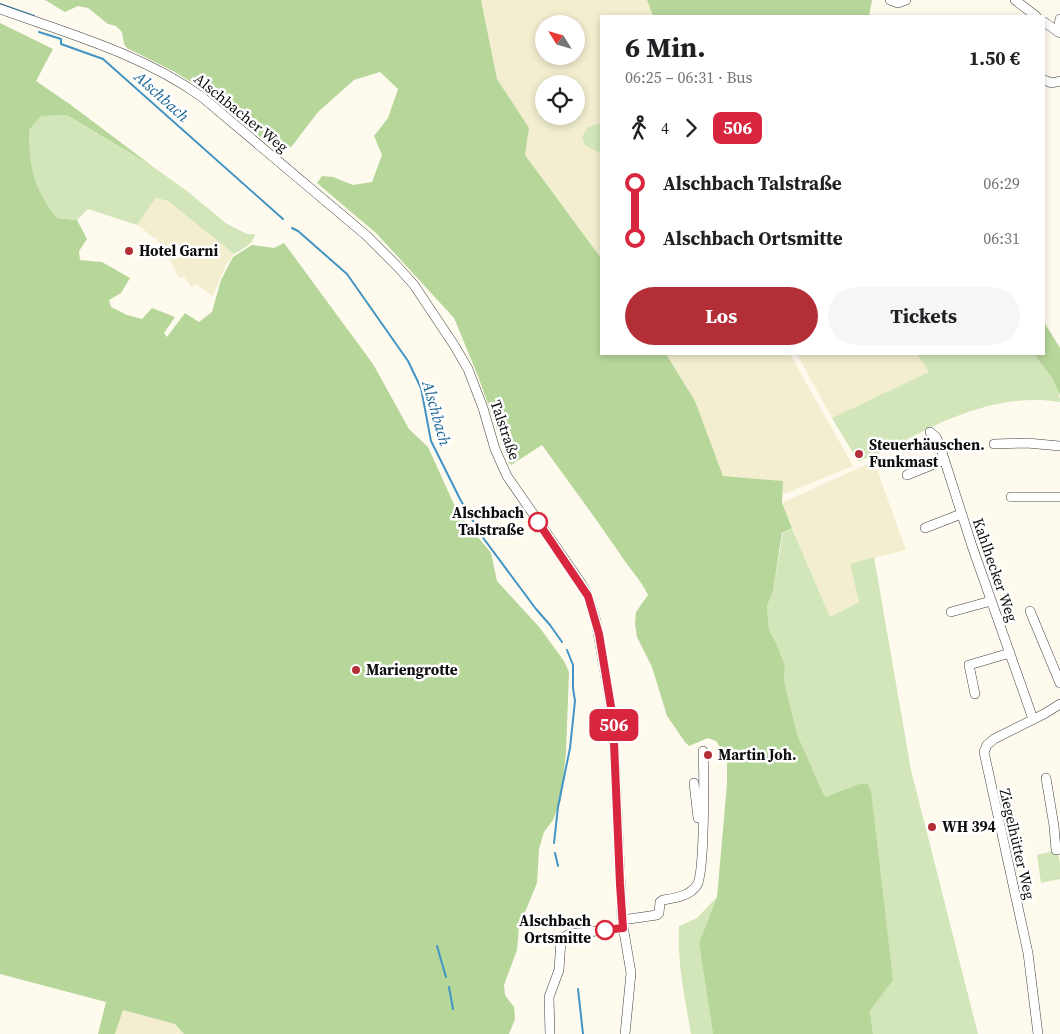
<!DOCTYPE html>
<html lang="de">
<meta charset="utf-8">
<style>
body{margin:0;font-family:"Source Serif 4",serif;background:#f6f6f6;color:#202124;height:100vh;display:flex;flex-direction:column;font-size:19px;white-space:nowrap}
*{box-sizing:border-box;margin:0}
p{font-size:16px;color:#757577}
.icon{flex:none;width:28px;height:28px;fill:none;stroke:currentColor;stroke-width:2;stroke-linecap:round;stroke-linejoin:round}
.map{position:relative;flex:1;overflow:hidden}
.drawer{position:absolute;left:600px;top:15px;width:445px;height:340px;display:flex;flex-direction:column;background:#fff;border-radius:0px;box-shadow:0 2px 8px #0003}
.drawer>*{flex:none}
.badge{padding:0 10px;border-radius:8px;font-size:18px;line-height:32px}
.needle{width:32px;rotate:307deg}
.controls{position:absolute;left:535px;top:15px;display:grid;gap:10px}
.controls a{display:grid;place-items:center;width:50px;height:50px;border-radius:50%;background:#fff;box-shadow:0 2px 8px #0003;font-size:25px}
.map>.badge{position:absolute;translate:-50% -50%;box-shadow:0 0 0 2px #fff}
.legs{display:flex;align-items:center;gap:8px;height:55px;padding:0 25px;font-size:16px}
.legs p{margin-inline-start:auto}
.overview{display:flex;align-items:center;justify-content:space-between;height:85px;padding:0 25px}
h1{font-size:28px;font-weight:700;line-height:38px}
.cta{display:flex;gap:10px;margin-top:auto;padding:10px 25px}
.cta a{flex:1;height:58px;border-radius:30px;background:#b42e38;color:#fff;font-size:20px;font-weight:700;line-height:58px;text-align:center}
.cta a+a{background:#f6f6f6;color:#202124}
ul{padding:0 25px;list-style:none}
li{display:flex;align-items:center;gap:18px;height:55px;font-size:19px}
li i{display:grid;place-items:center;width:8px;height:100%;margin:0 6px;background:currentColor}
li i::after{content:'';width:12px;height:12px;margin:-6px;border:4px solid;border-radius:50%;background:#fff}
li p{margin-inline-start:auto}
li:first-child i{background:linear-gradient(#0000 50%,currentColor 0)}
li:last-child i{background:linear-gradient(currentColor 50%,#0000 0)}
.map>svg:first-child{display:block}
.farmland{fill:#f2eecf;fill-rule:evenodd}
.green{fill:#d2e6b9}
.forest{fill:#b7d69a}
.lines{fill:none;stroke-linecap:round;stroke-linejoin:round}
.stream{stroke:#4194c4;stroke-width:2}
.minor-casing{stroke:#404040;stroke-width:10}
.minor{stroke:#fff;stroke-width:9}
.line-1-casing{stroke:#fff;stroke-width:11}
.line-1{stroke:#d7263d;stroke-width:8}
.poi-dot{fill:#b42e38;stroke:#fff;stroke-width:2}
.stop-1-dot{fill:#fff;stroke:#d7263d;stroke-width:2.5}
.labels{text-anchor:middle;stroke-width:5;stroke-linejoin:round;paint-order:stroke}
.street-label{font-size:15px;fill:#0d0d0d;stroke:#fff}
.poi-label{font-size:15px;font-weight:bold;fill:#0d0d0d;stroke:#fff;text-anchor:start}
.stop-label{font-size:15px;font-weight:bold;fill:#0d0d0d;stroke:#fff;text-anchor:end}
.water-label{font-size:16px;font-style:italic;fill:#1e6696;stroke:#fff}
</style>
<div class="map">
<svg width="1060" height="1034" viewBox="0 0 1060 1034">
<rect width="100%" height="100%" fill="#fefaee"/>
<!-- farmland -->
<path class="farmland" d="M481,0H647L653,16H601V258L525,155L529,128L497,79ZM544,24H576V56H544ZM544,84H576V116H544Z
M156,198L168,201L234,254L225,267L213,296L196,284L192,287L183,276L179,278L165,250L156,239L137,225Z
M666,354H790L853,466L782,495V481L723,476L695,401Z
M797,354H917L929,372L832,418Z
M874,461L906,550L850,564L859,602L830,617L782,503Z
M123,1010L175,1024L184,1034H115Z"/>
<!-- green -->
<path class="green" d="M67,115L152,166L187,191L227,224L247,234H255C254,244 242,249 234,254L168,201L156,198L137,225L88,209L77,220L57,218C33,187 30,169 29,130L41,116Z
M599,124L601,125V152L600,153L586,146L582,137L588,127Z
M917,354H1034C1044,368 1060,384 1060,402C1018,395 976,407 938,424C911,436 886,453 858,461L832,418L929,372Z
M792,528L830,617L859,602L850,564L874,557L911,770L978,1034H873L870,1011L893,980L868,785L859,784L827,797L823,793L797,734L784,680L785,666L777,645L769,630L767,606L773,591L783,533Z
M1053,851L1058,852L1060,863V879L1041,883L1037,855Z
M717,897L699,943L713,1034H691C685,998 677,963 679,926L697,918Z"/>
<!-- forest -->
<path class="forest" d="M45,0H481L497,79L529,128L525,155L601,258V354H666L695,401L723,476L783,481L782,503L792,528L782,533L773,591L767,606L769,630L777,645L785,666L784,680L797,734L823,793L826,797L859,784H868L871,791L893,980L870,1011L873,1034H713L699,943L717,897L727,784V759L716,741L708,738L689,746L685,742L667,716L652,667L637,637L635,624L636,612L648,595C641,580 629,568 620,554C595,517 568,481 542,445L511,465L509,463L478,376L454,318L376,233L317,183L322,176L333,177L353,185L372,182L382,155L374,136L388,118L398,89L380,72L354,80L318,112L292,146L283,152H278C245,124 212,94 175,72C159,64 143,56 127,48L124,44L122,32L116,26L108,24L88,8L78,6L65,12Z
M647,0H872L869,16H653Z
M0,23L53,49L36,81L71,105L152,166L67,115L41,116L29,130C30,169 33,187 57,218L77,220L87,239L79,251L80,260L102,262L130,278L121,293L109,300L111,307L127,315L142,319L152,308L175,317L164,333L167,337L185,313L199,322L212,312L221,280L233,257L252,245L274,248L284,243L373,364L409,429L428,447L458,513L491,553L497,581L540,628L564,661L569,672L566,752L561,800L553,820L544,832L539,849L537,883L519,927L517,950L504,985L505,995L514,1007L515,1019L509,1034H184L175,1024L123,1010L115,1034H98L106,1002L0,974Z
M1044,322L1060,348V395L1052,378L1034,354H1044Z"/>
<g class="lines">
<!-- stream -->
<path class="stream" d="M0,4L34,16
M39,32L61,39V44L103,59L283,219
M292,228L298,231L347,274L408,361L421,388L431,441L461,501L484,539L536,609L550,625L562,642
M554,843L558,807L570,748L575,701L573,688V665L567,650
M555,853L558,866
M437,946L446,977
M449,987L453,1009
M578,989L583,1034"/>
<!-- minor casing -->
<g class="minor-casing">
<path id="minor" d="M890,0L898,3L906,0
M1015,0L1036,16
M0,9C69,34 142,54 202,97L367,236L397,266L414,285L454,345L468,369L483,408L495,449L507,476L581,583L588,596L596,621L613,719L622,920L631,973L625,1034
M1044,22L1060,33
M1058,32L1060,19
M1044,80L1052,83L1060,81
M930,432L936,437L940,446L972,546L1033,719
M994,444L1027,443L1060,446
M907,475L944,460
M1011,497H1060
M925,528L961,514
M1030,611L1060,683
M951,612L991,601
M975,694L969,665L1010,653
M1046,778L1054,826L1056,850L1060,849
M694,783L698,818
M622,920L657,915L659,913L660,902L663,900C675,898 690,896 697,885C705,873 704,771 703,751
M550,1034L549,997L559,970L561,940L564,937L570,934L623,928
M1038,1034L1028,953L984,752L987,745L994,739L1044,714L1060,704"/>
</g>
<!-- minor -->
<use href="#minor" class="minor"/>
</g>
<g class="lines">
<!-- line-1 casing -->
<g class="line-1-casing">
<path id="line-1" d="M538,522L588,596L599,634L613,719L620,884L623,928L605,930"/>
</g>
<!-- line-1 -->
<use href="#line-1" class="line-1"/>
</g>
<!-- markers -->
<g class="poi-dot">
<circle cx="129" cy="251" r="5"/>
<circle cx="859" cy="454" r="5"/>
<circle cx="356" cy="670" r="5"/>
<circle cx="708" cy="755" r="5"/>
<circle cx="932" cy="827" r="5"/>
</g>
<g class="stop-1-dot">
<circle cx="538" cy="522" r="9"/>
<circle cx="605" cy="930" r="9"/>
</g>
<g class="labels">
<!-- street labels -->
<g class="street-label">
<text transform="translate(241 113) rotate(39)" y="5">Alschbacher Weg</text>
<text transform="translate(505 430) rotate(71)" y="5">Talstraße</text>
<text transform="translate(995 570) rotate(71)" y="5">Kahlhecker Weg</text>
<text transform="translate(1017 844) rotate(77)" y="5">Ziegelhütter Weg</text>
</g>
<!-- poi labels -->
<g class="poi-label">
<text x="139" y="256">Hotel Garni</text>
<text x="869" y="450">Steuerhäuschen.<tspan x="869" dy="17">Funkmast</tspan></text>
<text x="366" y="675">Mariengrotte</text>
<text x="718" y="760">Martin Joh.</text>
<text x="942" y="832">WH 394</text>
</g>
<!-- stop labels -->
<g class="stop-label">
<text x="524" y="518">Alschbach<tspan x="524" dy="17">Talstraße</tspan></text>
<text x="591" y="926">Alschbach<tspan x="591" dy="17">Ortsmitte</tspan></text>
</g>
<!-- water labels -->
<g class="water-label">
<text transform="translate(162 96) rotate(42)" y="6">Alschbach</text>
<text transform="translate(437 413) rotate(74)" y="6">Alschbach</text>
</g>
</g>
</svg>
<div class="controls">
<a><svg class="needle" viewBox="-14 -14 28 28"><path d="M0-13l5 13h-10z" fill="#e53935"/><path d="M0 13l5-13h-10z" fill="#757577"/></svg></a>
<a><svg class="icon" aria-label="locate" viewBox="0 0 24 24"><circle cx="12" cy="12" r="6"/><path d="M12 2v4M12 18v4M2 12h4M18 12h4"/></svg></a>
</div>
<b class="badge" style="left:614px;top:725px;background:#d7263d;color:#fff">506</b>
<section class="drawer">
<div class="overview"><div><h1>6 Min.</h1><p>06:25 – 06:31 · Bus</p></div><b>1.50 €</b></div>
<div class="legs"><svg class="icon" aria-label="walk" viewBox="0 0 24 24"><circle cx="13" cy="4" r="2"/><path d="M13 8l-2 6 4 7M11 14l-3 7M7 12l3-4h3l4 4"/></svg>4<svg class="icon" aria-label="forward" viewBox="0 0 24 24"><path d="M9 5l7 7-7 7"/></svg><b class="badge" style="background:#d7263d;color:#fff">506</b></div>
<ul>
<li><i style="color:#d7263d"></i><b>Alschbach Talstraße</b><p>06:29</p></li>
<li><i style="color:#d7263d"></i><b>Alschbach Ortsmitte</b><p>06:31</p></li>
</ul>
<div class="cta"><a>Los</a><a>Tickets</a></div>
</section>
</div>
